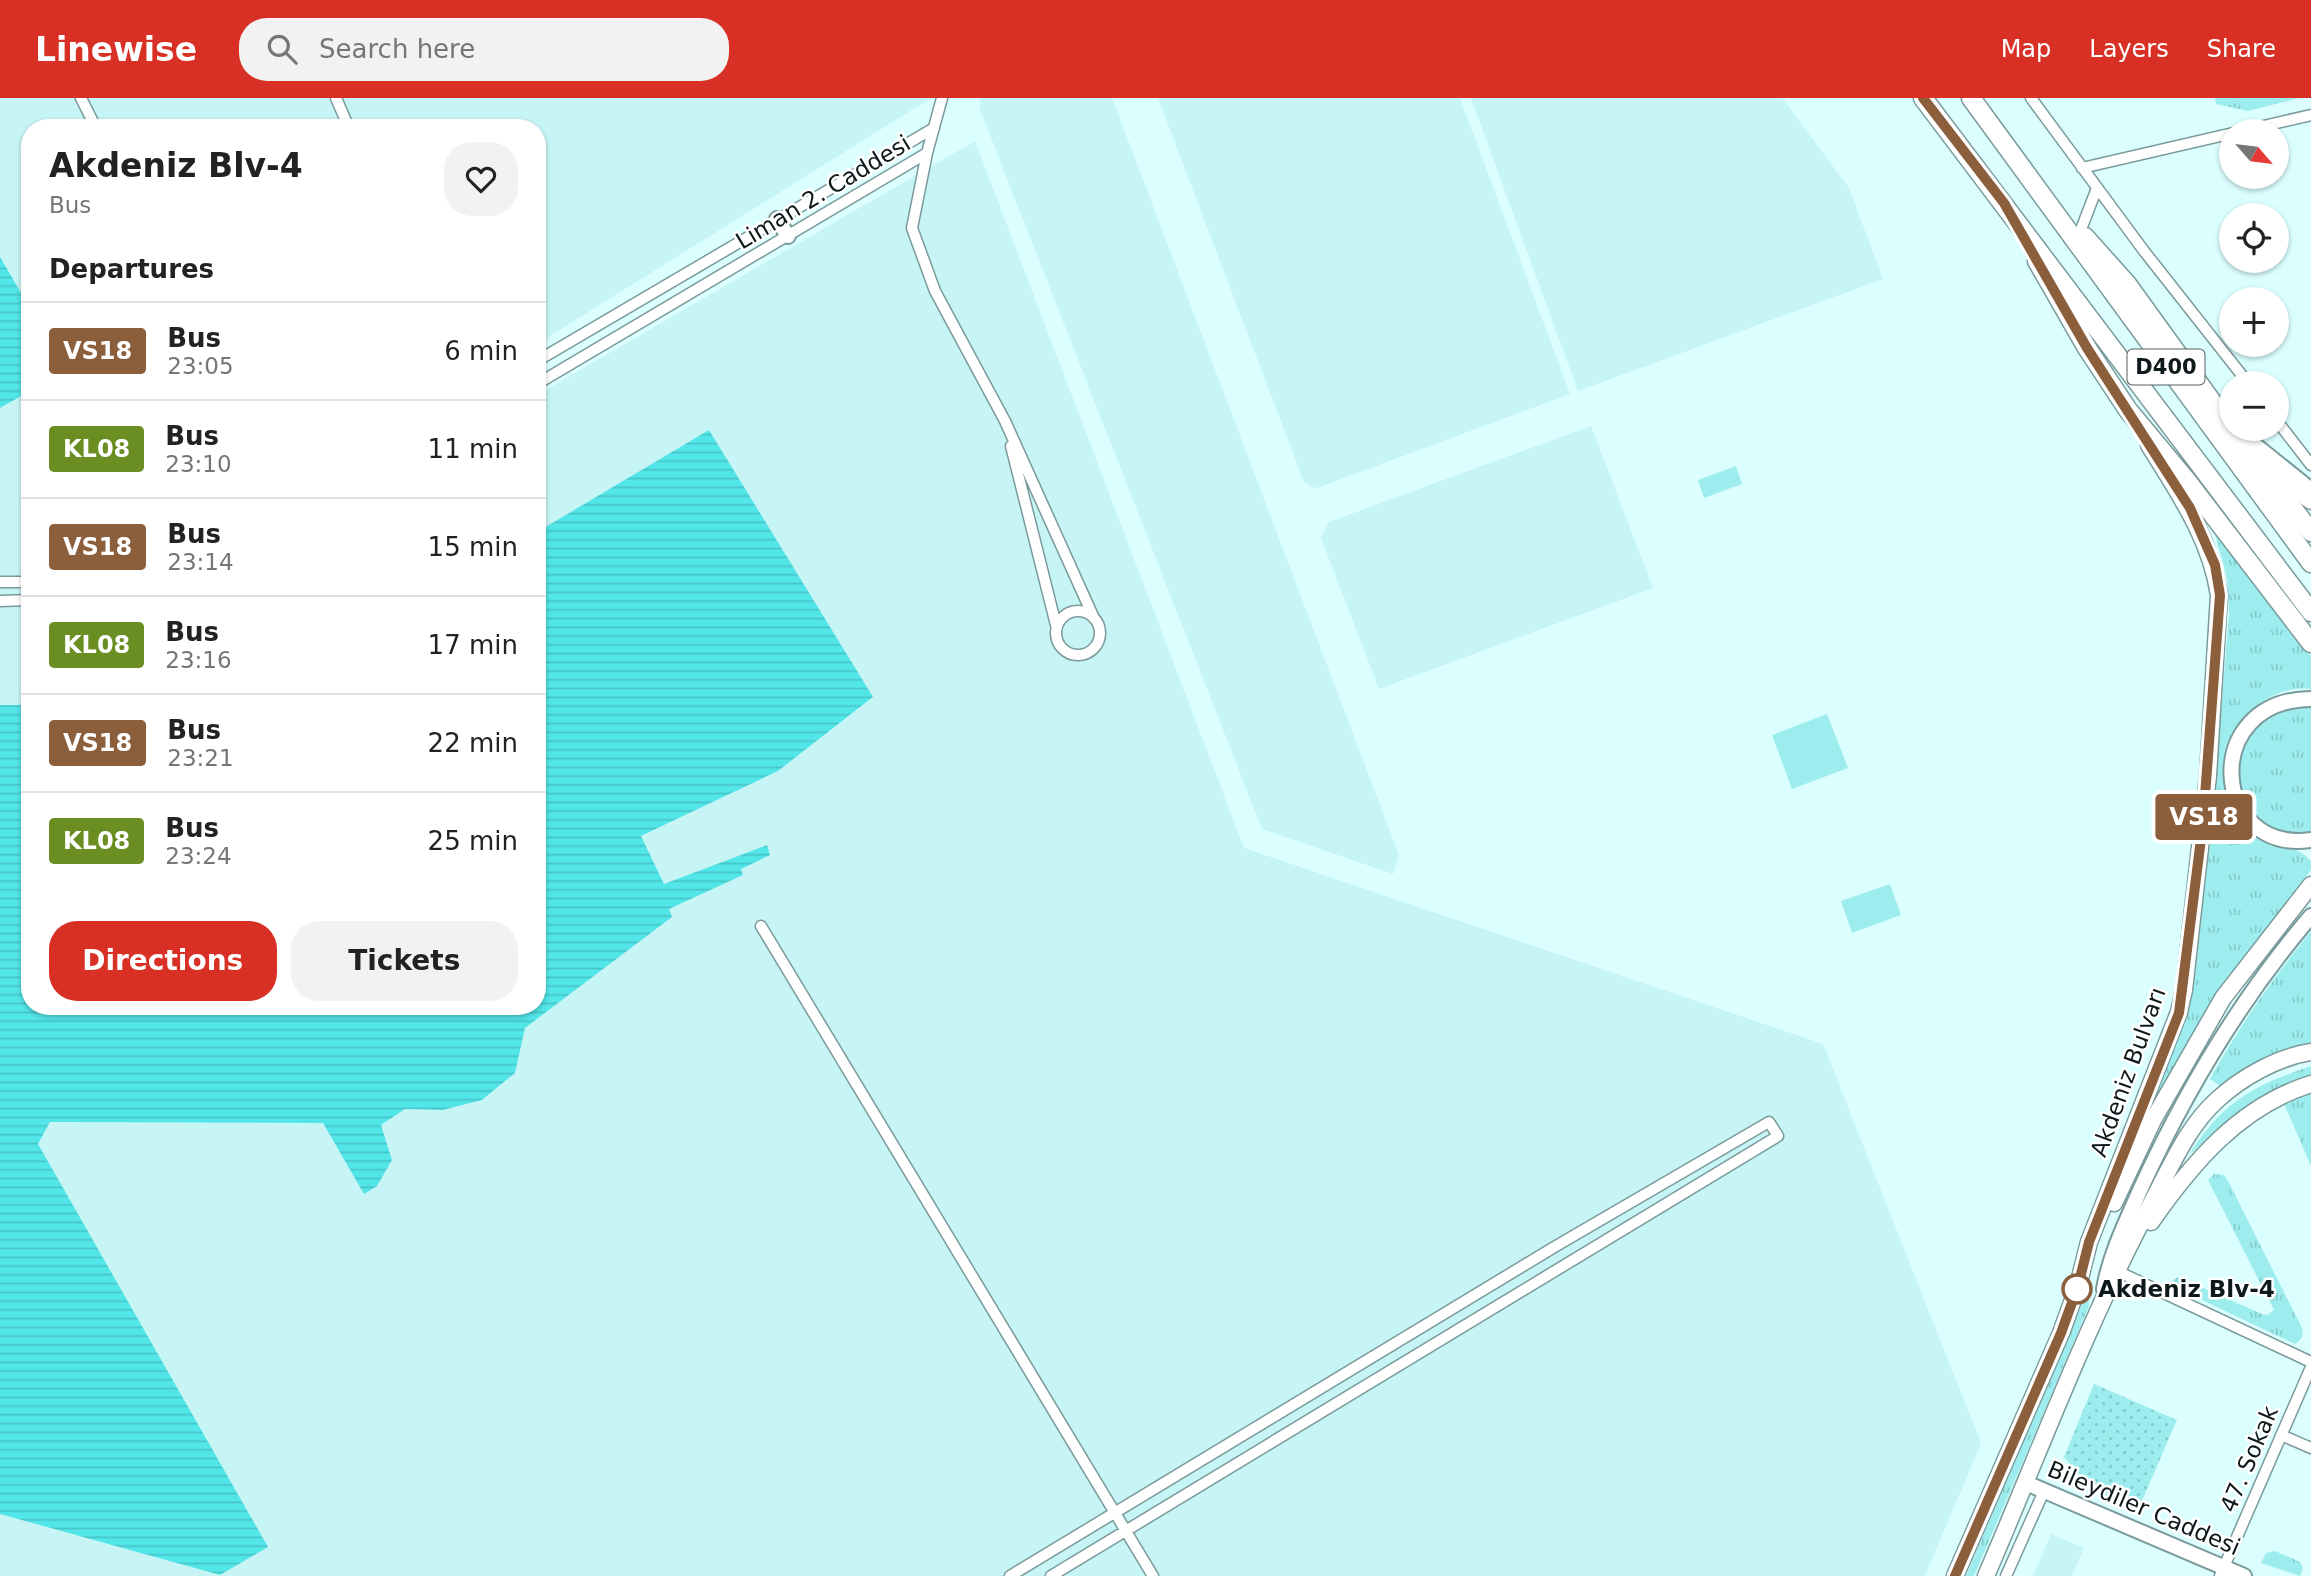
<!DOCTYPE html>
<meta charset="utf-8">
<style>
body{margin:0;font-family:"DejaVu Sans",sans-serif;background:#f2f2f2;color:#222;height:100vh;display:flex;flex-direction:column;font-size:26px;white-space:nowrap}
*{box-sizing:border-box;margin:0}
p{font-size:23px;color:#767676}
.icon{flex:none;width:38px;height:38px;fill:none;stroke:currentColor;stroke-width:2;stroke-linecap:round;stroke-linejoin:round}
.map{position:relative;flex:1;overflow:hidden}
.side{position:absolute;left:21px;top:21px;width:525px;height:896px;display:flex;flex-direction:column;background:#fff;border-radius:28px;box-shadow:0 2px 5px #0004}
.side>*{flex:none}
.badge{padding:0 14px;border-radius:5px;font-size:24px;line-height:46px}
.needle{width:46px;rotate:118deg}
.tools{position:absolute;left:2219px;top:21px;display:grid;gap:14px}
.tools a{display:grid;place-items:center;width:70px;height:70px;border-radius:50%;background:#fff;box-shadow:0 2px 5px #0004;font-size:35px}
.map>.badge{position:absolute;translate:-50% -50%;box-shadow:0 0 0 4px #fff}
h2{padding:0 28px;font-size:26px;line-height:63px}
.round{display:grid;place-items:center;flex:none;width:74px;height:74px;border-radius:28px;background:#f2f2f2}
.headline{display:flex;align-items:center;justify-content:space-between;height:119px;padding:0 28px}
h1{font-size:33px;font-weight:700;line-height:52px}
.button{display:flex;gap:14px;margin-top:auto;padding:14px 28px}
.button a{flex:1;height:80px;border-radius:28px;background:#d93025;color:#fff;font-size:28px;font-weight:700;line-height:80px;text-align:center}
.button a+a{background:#f2f2f2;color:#222}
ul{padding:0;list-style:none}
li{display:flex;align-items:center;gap:21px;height:98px;padding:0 28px;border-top:2px solid #e0e0e0}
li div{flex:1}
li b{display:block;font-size:26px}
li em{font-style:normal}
li .badge{min-width:77px;font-weight:700;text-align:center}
header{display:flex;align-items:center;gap:42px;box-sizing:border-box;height:98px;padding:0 35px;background:#d93025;color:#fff}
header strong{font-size:33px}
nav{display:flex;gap:38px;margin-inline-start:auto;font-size:24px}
.search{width:490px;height:63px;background:#f2f2f2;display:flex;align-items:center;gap:18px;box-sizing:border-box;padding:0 24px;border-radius:28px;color:#767676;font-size:26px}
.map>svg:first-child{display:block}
.built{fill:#c7f4f5}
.grass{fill:url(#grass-tufts)}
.park{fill:url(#park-dots)}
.pitch{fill:#9dedef}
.water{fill:url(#water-rules)}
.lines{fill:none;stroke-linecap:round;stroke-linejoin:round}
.street-casing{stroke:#7a9a9b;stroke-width:13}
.secondary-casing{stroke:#7a9a9b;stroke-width:18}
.primary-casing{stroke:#7a9a9b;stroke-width:19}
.highway-casing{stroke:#7a9a9b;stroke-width:21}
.street{stroke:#fff;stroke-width:10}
.secondary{stroke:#fff;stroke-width:14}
.primary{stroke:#fff;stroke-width:16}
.highway{stroke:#fff;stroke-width:18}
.line-casing{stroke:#fff;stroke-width:16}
.line{stroke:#8b5e3c;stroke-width:10}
.stop-dot{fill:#fff;stroke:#8b5e3c;stroke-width:3.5}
.labels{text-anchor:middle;stroke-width:5;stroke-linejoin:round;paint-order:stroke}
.shield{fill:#fff;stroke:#565e5f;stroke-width:2}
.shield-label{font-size:21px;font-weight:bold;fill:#0d191a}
.street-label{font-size:23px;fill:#0d191a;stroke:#fff}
.stop-label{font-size:23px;font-weight:bold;fill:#0d191a;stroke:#fff;text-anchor:start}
</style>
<header>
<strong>Linewise</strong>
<div class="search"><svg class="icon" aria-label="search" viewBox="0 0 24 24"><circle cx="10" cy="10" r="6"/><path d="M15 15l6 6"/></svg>Search here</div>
<nav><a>Map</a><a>Layers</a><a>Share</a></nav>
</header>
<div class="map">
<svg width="2311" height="1478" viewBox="0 0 2311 1478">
<defs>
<pattern id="grass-tufts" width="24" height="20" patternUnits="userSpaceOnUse" patternTransform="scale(1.75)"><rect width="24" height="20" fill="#9dedef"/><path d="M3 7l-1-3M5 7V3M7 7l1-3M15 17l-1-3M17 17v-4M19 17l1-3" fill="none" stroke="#86cbcc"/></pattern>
<pattern id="park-dots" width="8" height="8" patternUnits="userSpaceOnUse" patternTransform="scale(1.75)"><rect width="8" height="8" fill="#9dedef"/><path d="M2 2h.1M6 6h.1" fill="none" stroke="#86cbcc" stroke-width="1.8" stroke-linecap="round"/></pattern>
<pattern id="water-rules" width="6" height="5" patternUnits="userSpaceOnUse" patternTransform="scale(1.75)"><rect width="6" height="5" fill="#53e6e9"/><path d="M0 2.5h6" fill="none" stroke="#47c5c7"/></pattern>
</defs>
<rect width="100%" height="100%" fill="#dbfefe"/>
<!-- built -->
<path class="built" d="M0,0H931L537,246V30H30V210L0,159Z
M981,0H1112L1399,757L1393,776L1262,731L979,9Z
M1158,0H1460L1570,296L1317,390L1311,389L1304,384Z
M1471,0H1782L1849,90L1883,181L1578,293Z
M975,43L1244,750L1823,946L1981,1345L1925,1478H0V1416L220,1477L38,1046L50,1024L323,1025L365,1096L381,1027L405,1011L443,1012L482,1002L499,989L515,975L525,930L671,820L669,811L742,777L741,771L766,748L664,787L640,739L778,673L873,600L709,333L537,434V297Z
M30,293V607H0V310Z
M1591,328L1653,490L1379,591L1321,440L1329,424Z
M2051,1436L2084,1450L2072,1478H2033Z"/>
<!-- grass -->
<path class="grass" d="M2215,0H2299L2248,13L2216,6Z
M2214,432L2311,558V591C2284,588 2263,600 2244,619C2213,649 2220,709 2254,735C2272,749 2296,746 2311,763V772L2216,895L2150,1013L2182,925L2195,878L2213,717L2229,515L2227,481Z
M2311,607V737C2296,736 2281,736 2269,728C2227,702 2228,629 2278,612C2288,609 2301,609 2311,607Z
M2311,833V947L2245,972L2220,988L2210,981C2239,929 2273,880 2311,833Z
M2311,968V979L2235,1017L2189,1057C2223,1003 2253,988 2311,968Z
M2311,988V1068L2282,1001Z
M2214,1076L2224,1077L2228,1083L2301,1228C2304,1236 2303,1241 2295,1246L2168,1186L2178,1179L2262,1216L2268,1217L2274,1212L2208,1082Z
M2089,1200V1208L1974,1478H1966L2083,1204Z
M2275,1453L2300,1464L2303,1470L2300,1478L2261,1465L2266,1455Z"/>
<!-- park -->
<path class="park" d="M2094,1286L2177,1322L2138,1412L2092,1392L2064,1359Z"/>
<!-- pitch -->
<path class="pitch" d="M1736,368L1742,386L1704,400L1698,382Z
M1827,616L1848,670L1792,691L1772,637Z
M1890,786L1901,817L1852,835L1841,803Z"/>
<!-- water -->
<path class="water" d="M0,159L30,210V293L0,310Z
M709,332L873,599L778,673L641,738L664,786L767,747L770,757L741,771L743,777L669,811L672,819L525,930L515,975L482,1002L443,1012L405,1011L381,1027L392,1062L377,1088L364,1096L323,1025L50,1024L38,1046L268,1449L220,1477L0,1416V607H30V908H537V434Z"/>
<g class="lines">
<!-- street casing -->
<g class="street-casing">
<path id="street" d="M81,0L96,30
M336,0L349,30
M2031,0L2144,153L2248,285
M927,55L912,130L935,193L1005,323L1093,518
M2082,70L2311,17
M2080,134L2097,90
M537,263L934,30
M537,286L927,55L942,0
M2277,323L2311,367
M1011,348L1056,527
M0,484H30
M0,503L30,502
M1056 535a22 22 0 1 1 44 0a22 22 0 1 1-44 0Z
M761,828L1153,1478
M2119,1174L2311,1264
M2281,1337L2311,1350
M1010,1478L1556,1148L1769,1024L1778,1038L1051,1478
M2006,1478L2044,1393
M2220,1478L2311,1269"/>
</g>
<!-- secondary casing -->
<g class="secondary-casing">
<path id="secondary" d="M777,121L788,138
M2250,343L2311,392
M2311,601C2199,602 2211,756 2311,742
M2104,1191C2110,1156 2127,1122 2141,1090C2186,992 2241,900 2311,818
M2026,1385L2244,1478"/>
</g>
<!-- primary casing -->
<g class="primary-casing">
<path id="primary" d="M2268,366L2288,387L2311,403
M2114,1105L2153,1022L2223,900L2311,787
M2151,1124C2192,1065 2240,1008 2311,986
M1955,1478L2061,1235L2078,1188L2089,1144L2179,914L2184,892L2208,678L2219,497C2210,439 2179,396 2149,347
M1986,1478C2040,1353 2087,1224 2152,1104C2171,1069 2187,1029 2217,1002C2242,979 2278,959 2311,954"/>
</g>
<!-- highway casing -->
<g class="highway-casing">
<path id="highway" d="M1923,0L2311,514
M1971,0L2311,465
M2085,139L2127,186L2231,330
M2037,163L2087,250L2128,312L2187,383L2311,545
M2232,331L2311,434"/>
</g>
<!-- street -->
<use href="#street" class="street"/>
<!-- secondary -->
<use href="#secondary" class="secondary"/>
<!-- primary -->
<use href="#primary" class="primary"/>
<!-- highway -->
<use href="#highway" class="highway"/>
</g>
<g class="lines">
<!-- line casing -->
<g class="line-casing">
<path id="line" d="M1923,0L2004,105L2087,250L2190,410L2215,467L2220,497L2203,725L2179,915L2089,1144L2078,1188L2061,1235L1955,1478"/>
</g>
<!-- line -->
<use href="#line" class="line"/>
</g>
<!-- markers -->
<circle class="stop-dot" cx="2077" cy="1191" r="14"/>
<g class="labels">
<!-- shield labels -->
<rect class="shield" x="2127.5" y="251.5" width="77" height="35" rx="5"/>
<g class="shield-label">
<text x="2166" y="276">D400</text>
</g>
<!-- street labels -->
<g class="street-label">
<text transform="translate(823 94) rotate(-31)" y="8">Liman 2. Caddesi</text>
<text transform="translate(2128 974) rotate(-70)" y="8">Akdeniz Bulvarı</text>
<text transform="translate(2249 1361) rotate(-67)" y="8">47. Sokak</text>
<text transform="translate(2144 1410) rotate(23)" y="8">Bileydiler Caddesi</text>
</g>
<!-- stop labels -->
<g class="stop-label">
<text x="2098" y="1199">Akdeniz Blv-4</text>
</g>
</g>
</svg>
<div class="tools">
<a><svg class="needle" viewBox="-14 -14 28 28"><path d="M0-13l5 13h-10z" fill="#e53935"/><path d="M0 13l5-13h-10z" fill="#767676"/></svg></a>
<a><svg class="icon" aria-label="locate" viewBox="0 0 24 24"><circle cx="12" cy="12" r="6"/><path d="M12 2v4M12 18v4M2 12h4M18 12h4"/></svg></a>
<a>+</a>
<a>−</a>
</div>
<b class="badge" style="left:2204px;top:719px;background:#8b5e3c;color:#fff">VS18</b>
<section class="side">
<div class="headline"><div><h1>Akdeniz Blv-4</h1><p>Bus</p></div><a class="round"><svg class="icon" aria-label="heart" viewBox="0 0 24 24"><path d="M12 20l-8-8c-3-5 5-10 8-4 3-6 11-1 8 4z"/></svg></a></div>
<h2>Departures</h2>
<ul>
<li><span class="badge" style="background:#8b5e3c;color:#fff">VS18</span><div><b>Bus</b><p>23:05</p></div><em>6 min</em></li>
<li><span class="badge" style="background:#6b8e23;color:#fff">KL08</span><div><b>Bus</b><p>23:10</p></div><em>11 min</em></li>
<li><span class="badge" style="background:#8b5e3c;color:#fff">VS18</span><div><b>Bus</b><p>23:14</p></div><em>15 min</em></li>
<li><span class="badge" style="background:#6b8e23;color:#fff">KL08</span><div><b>Bus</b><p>23:16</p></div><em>17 min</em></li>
<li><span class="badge" style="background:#8b5e3c;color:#fff">VS18</span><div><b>Bus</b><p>23:21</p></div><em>22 min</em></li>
<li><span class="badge" style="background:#6b8e23;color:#fff">KL08</span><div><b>Bus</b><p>23:24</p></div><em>25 min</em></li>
</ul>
<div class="button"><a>Directions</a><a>Tickets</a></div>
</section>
</div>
